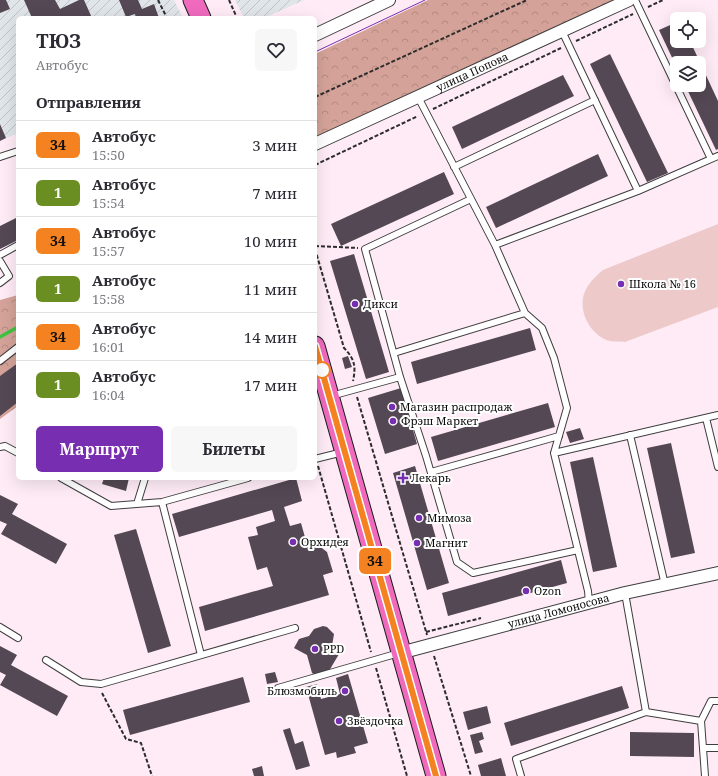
<!DOCTYPE html>
<html lang="ru">
<meta charset="utf-8">
<style>
body{margin:0;font-family:"Noto Serif",serif;background:#f7f7f7;color:#2b2b33;height:100vh;display:flex;flex-direction:column;font-size:15px;white-space:nowrap}
*{box-sizing:border-box;margin:0}
p{font-size:13px;color:#7c7c81}
.icon{flex:none;width:22px;height:22px;fill:none;stroke:currentColor;stroke-width:2;stroke-linecap:round;stroke-linejoin:round}
.map{position:relative;flex:1;overflow:hidden}
.panel{position:absolute;left:16px;top:16px;width:301px;height:464px;display:flex;flex-direction:column;background:#fff;border-radius:6px;box-shadow:0 4px 16px #0002}
.panel>*{flex:none}
.badge{padding:0 8px;border-radius:6px;font-size:14px;line-height:26px}
.buttons{position:absolute;left:670px;top:12px;display:grid;gap:8px}
.buttons a{display:grid;place-items:center;width:36px;height:36px;border-radius:6px;background:#fff;box-shadow:0 4px 16px #0002;font-size:20px}
.map>.badge{position:absolute;translate:-50% -50%;box-shadow:0 0 0 2px #fff}
h2{padding:0 20px;font-size:15px;line-height:36px}
.round{display:grid;place-items:center;flex:none;width:42px;height:42px;border-radius:6px;background:#f7f7f7}
.summary{display:flex;align-items:center;justify-content:space-between;height:68px;padding:0 20px}
h1{font-size:19px;font-weight:700;line-height:30px}
.button{display:flex;gap:8px;margin-top:auto;padding:8px 20px}
.button a{flex:1;height:46px;border-radius:6px;background:#782eb0;color:#fff;font-size:16px;font-weight:700;line-height:46px;text-align:center}
.button a+a{background:#f7f7f7;color:#2b2b33}
ul{padding:0;list-style:none}
li{display:flex;align-items:center;gap:12px;height:48px;padding:0 20px;border-top:1px solid #e1e1e2}
li div{flex:1}
li b{display:block;font-size:15px}
li em{font-style:normal}
li .badge{min-width:44px;font-weight:700;text-align:center}
.map>svg:first-child{display:block}
.industrial{fill:url(#industrial-furrows)}
.forest{fill:url(#forest-crowns)}
.pitch{fill:#edc9ca}
.lines{fill:none;stroke-linecap:round;stroke-linejoin:round}
.stream{stroke:#40c342;stroke-width:3.5}
.building{fill:#534853}
.lane-casing{stroke:#3e3e3e;stroke-width:8}
.street-casing{stroke:#3e3e3e;stroke-width:14}
.primary-casing{stroke:#1c1c1c;stroke-width:21}
.path{stroke:#2d2d2d;stroke-width:2;stroke-dasharray:4 2;stroke-linecap:butt}
.lane{stroke:#fff;stroke-width:6}
.street{stroke:#fff;stroke-width:12}
.primary{stroke:#ef6abd;stroke-width:19}
.tram{stroke:#782eb0;stroke-width:1}
.line-casing{stroke:#fff;stroke-width:9}
.line{stroke:#f58220;stroke-width:6}
.poi-dot{fill:#782eb0;stroke:#fff;stroke-width:1.5}
.stop-dot{fill:#fff;stroke:#f58220;stroke-width:2}
.labels{text-anchor:middle;stroke-width:4;stroke-linejoin:round;paint-order:stroke}
.street-label{font-size:11px;fill:#0b0b0b;stroke:#fff}
.poi-label{font-size:11px;fill:#0b0b0b;stroke:#fff;text-anchor:start}
</style>
<div class="map">
<svg width="718" height="776" viewBox="0 0 718 776">
<defs>
<pattern id="industrial-furrows" width="10" height="10" patternUnits="userSpaceOnUse"><rect width="10" height="10" fill="#e0e5ea"/><path d="M-1 1l2-2M0 10L10 0M9 11l2-2" fill="none" stroke="#bfc3c7"/></pattern>
<pattern id="forest-crowns" width="20" height="18" patternUnits="userSpaceOnUse"><rect width="20" height="18" fill="#d4a298"/><path d="M2 6a3 3 0 1 1 6 0M12 15a3 3 0 1 1 6 0" fill="none" stroke="#b58a82"/></pattern>
</defs>
<rect width="100%" height="100%" fill="#feebf6"/>
<!-- industrial -->
<path class="industrial" d="M0,0H174L183,18H18V133L0,141Z
M235,0H304L264,18H244Z"/>
<!-- forest -->
<path class="forest" d="M428,0H624L315,142V54Z
M18,295V406L0,419V300Z"/>
<!-- pitch -->
<path class="pitch" d="M718,224V307L625,342C621,341 614,342 610,341C591,336 578,312 584,294C588,283 595,277 603,270Z"/>
<g class="lines">
<!-- stream -->
<path class="stream" d="M0,337L18,327"/>
</g>
<!-- building -->
<path class="building" d="M0,0H6L10,9L0,13Z
M24,0H55L60,9L79,0H84L92,18H32Z
M119,0H138L142,9L154,4L159,18H136L135,14L126,17Z
M677,22V41H690L718,101V149L716,150L685,85H699V63H677V68L659,30Z
M610,54L668,173L647,182L590,64Z
M563,75L574,96L462,149L452,127Z
M0,124L6,138L0,141Z
M598,154L608,176L496,228L486,207Z
M444,172L454,194L341,246L331,224Z
M18,217V240L0,249V226Z
M354,254L389,372L366,379L330,261Z
M530,328L536,350L417,384L411,362Z
M348,356L352,367L345,369L342,358Z
M18,363V402L0,416V376Z
M401,388L417,444L385,454L368,398Z
M548,403L555,427L438,461L431,437Z
M580,428L584,439L570,443L566,432Z
M671,443L695,553L671,558L647,448Z
M593,457L617,567L593,572L570,462Z
M415,466L449,583L427,590L393,473Z
M104,478H129L126,491L102,484Z
M296,478L302,501L284,507L290,526L301,523L308,548L318,545L327,552L333,572L323,575L329,595L205,631L199,607L273,586L267,567L257,570L248,537L258,535L256,527L275,521L272,510L179,537L172,514Z
M0,495L18,504L12,514L67,544L56,564L1,534L7,524L0,521Z
M136,529L171,646L148,653L114,535Z
M561,560L567,583L448,616L442,593Z
M323,626L327,627L334,634L332,646L333,651L339,654L329,671L317,676L312,673L307,655L294,648L299,639L309,636L314,629Z
M0,646L17,655L11,665L68,696L57,716L0,685L6,675L0,672Z
M275,672L278,682L267,684L265,674Z
M348,674L368,743L354,747L356,753L337,758L336,752L325,755L306,687L317,684L321,699L340,694L336,678Z
M243,677L250,702L130,735L123,710Z
M622,686L629,708L511,746L504,723Z
M487,706L491,723L468,730L463,712Z
M290,728L295,744L303,741L310,766L296,770L283,730Z
M482,732L484,739L479,741L483,752L475,754L470,735Z
M630,732L694,733V757L630,756Z
M501,758L506,776H481L478,765Z
M262,766L264,776H254L252,769Z"/>
<g class="lines">
<!-- lane casing -->
<g class="lane-casing">
<path id="lane" d="M635,0L711,159
M562,31L638,191L718,156
M418,97L495,245L638,191
M0,157L18,151
M454,167L595,100
M471,199L365,249L400,377L426,456L457,562L473,573L578,550
M495,245L525,313L542,328L554,358L567,408L554,453L588,591L589,603
M0,255L18,245
M0,261L9,276L0,283
M394,353L525,313
M0,361L18,347
M331,396L400,377
M706,418L718,467
M630,435L665,585
M0,447L5,446L18,453
M554,453L718,415
M315,459L343,452
M431,472L559,436
M61,478L111,506L162,502L248,478
M162,502L201,655
M137,504L145,478
M0,627L18,638
M46,660L81,682L101,684L295,628
M278,688L399,653
M646,712L701,721L705,776
M701,721L711,701H718
M703,748H718
M521,776L516,759L646,712L625,593"/>
</g>
<!-- street casing -->
<g class="street-casing">
<g id="street">
<path d="M315,35L389,0"/>
<path id="s1" d="M315,144L629,0"/>
<path id="s2" d="M400,653L625,593L718,573"/>
</g>
</g>
<!-- primary casing -->
<g class="primary-casing">
<path id="primary" d="M193,0L201,18
M315,346L436,776"/>
</g>
<!-- path -->
<path class="path" d="M158,0L167,18
M229,0L237,18
M648,7L663,0
M576,41L633,14
M315,97L527,0
M433,109L561,48
M315,165L418,116
M315,246L358,248
M315,249L344,348C355,359 356,367 353,381
M357,397L427,635
M318,466L371,652
M426,632L481,618
M434,656L471,776
M376,668L407,776
M102,693L126,739L141,743L152,776"/>
<!-- lane -->
<use href="#lane" class="lane"/>
<!-- street -->
<use href="#street" class="street"/>
<!-- primary -->
<use href="#primary" class="primary"/>
<!-- tram -->
<path class="tram" d="M315,52L425,0"/>
</g>
<g class="lines">
<!-- line casing -->
<g class="line-casing">
<path id="line" d="M315,346L436,776"/>
</g>
<!-- line -->
<use href="#line" class="line"/>
</g>
<!-- markers -->
<g class="poi-dot">
<circle cx="621" cy="284" r="4"/>
<circle cx="355" cy="304" r="4"/>
<circle cx="392" cy="407" r="4"/>
<circle cx="393" cy="421" r="4"/>
<path d="M401 472h4v4h4v4h-4v4h-4v-4h-4v-4h4z"/>
<circle cx="419" cy="518" r="4"/>
<circle cx="293" cy="542" r="4"/>
<circle cx="417" cy="543" r="4"/>
<circle cx="526" cy="591" r="4"/>
<circle cx="315" cy="649" r="4"/>
<circle cx="345" cy="691" r="4"/>
<circle cx="339" cy="721" r="4"/>
</g>
<circle class="stop-dot" cx="322" cy="370" r="8"/>
<g class="labels">
<!-- street labels -->
<g class="street-label">
<text dy="4" stroke="none"><textPath href="#s1" startOffset="173">улица Попова</textPath></text>
<text dy="4" stroke="none"><textPath href="#s2" startOffset="164">улица Ломоносова</textPath></text>
</g>
<!-- poi labels -->
<g class="poi-label">
<text x="629" y="288">Школа № 16</text>
<text x="363" y="308">Дикси</text>
<text x="400" y="411">Магазин распродаж</text>
<text x="401" y="425">Фрэш Маркет</text>
<text x="411" y="482">Лекарь</text>
<text x="427" y="522">Мимоза</text>
<text x="301" y="546">Орхидея</text>
<text x="425" y="547">Магнит</text>
<text x="534" y="595">Ozon</text>
<text x="323" y="653">PPD</text>
<text x="337" y="695" text-anchor="end">Блюзмобиль</text>
<text x="347" y="725">Звёздочка</text>
</g>
</g>
</svg>
<div class="buttons">
<a><svg class="icon" aria-label="locate" viewBox="0 0 24 24"><circle cx="12" cy="12" r="6"/><path d="M12 2v4M12 18v4M2 12h4M18 12h4"/></svg></a>
<a><svg class="icon" aria-label="layers" viewBox="0 0 24 24"><path d="M12 4l9 5-9 5-9-5zM3 14l9 5 9-5"/></svg></a>
</div>
<b class="badge" style="left:375px;top:561px;background:#f58220;color:#111">34</b>
<section class="panel">
<div class="summary"><div><h1>ТЮЗ</h1><p>Автобус</p></div><a class="round"><svg class="icon" aria-label="heart" viewBox="0 0 24 24"><path d="M12 20l-8-8c-3-5 5-10 8-4 3-6 11-1 8 4z"/></svg></a></div>
<h2>Отправления</h2>
<ul>
<li><span class="badge" style="background:#f58220;color:#111">34</span><div><b>Автобус</b><p>15:50</p></div><em>3 мин</em></li>
<li><span class="badge" style="background:#6b8e23;color:#fff">1</span><div><b>Автобус</b><p>15:54</p></div><em>7 мин</em></li>
<li><span class="badge" style="background:#f58220;color:#111">34</span><div><b>Автобус</b><p>15:57</p></div><em>10 мин</em></li>
<li><span class="badge" style="background:#6b8e23;color:#fff">1</span><div><b>Автобус</b><p>15:58</p></div><em>11 мин</em></li>
<li><span class="badge" style="background:#f58220;color:#111">34</span><div><b>Автобус</b><p>16:01</p></div><em>14 мин</em></li>
<li><span class="badge" style="background:#6b8e23;color:#fff">1</span><div><b>Автобус</b><p>16:04</p></div><em>17 мин</em></li>
</ul>
<div class="button"><a>Маршрут</a><a>Билеты</a></div>
</section>
</div>
